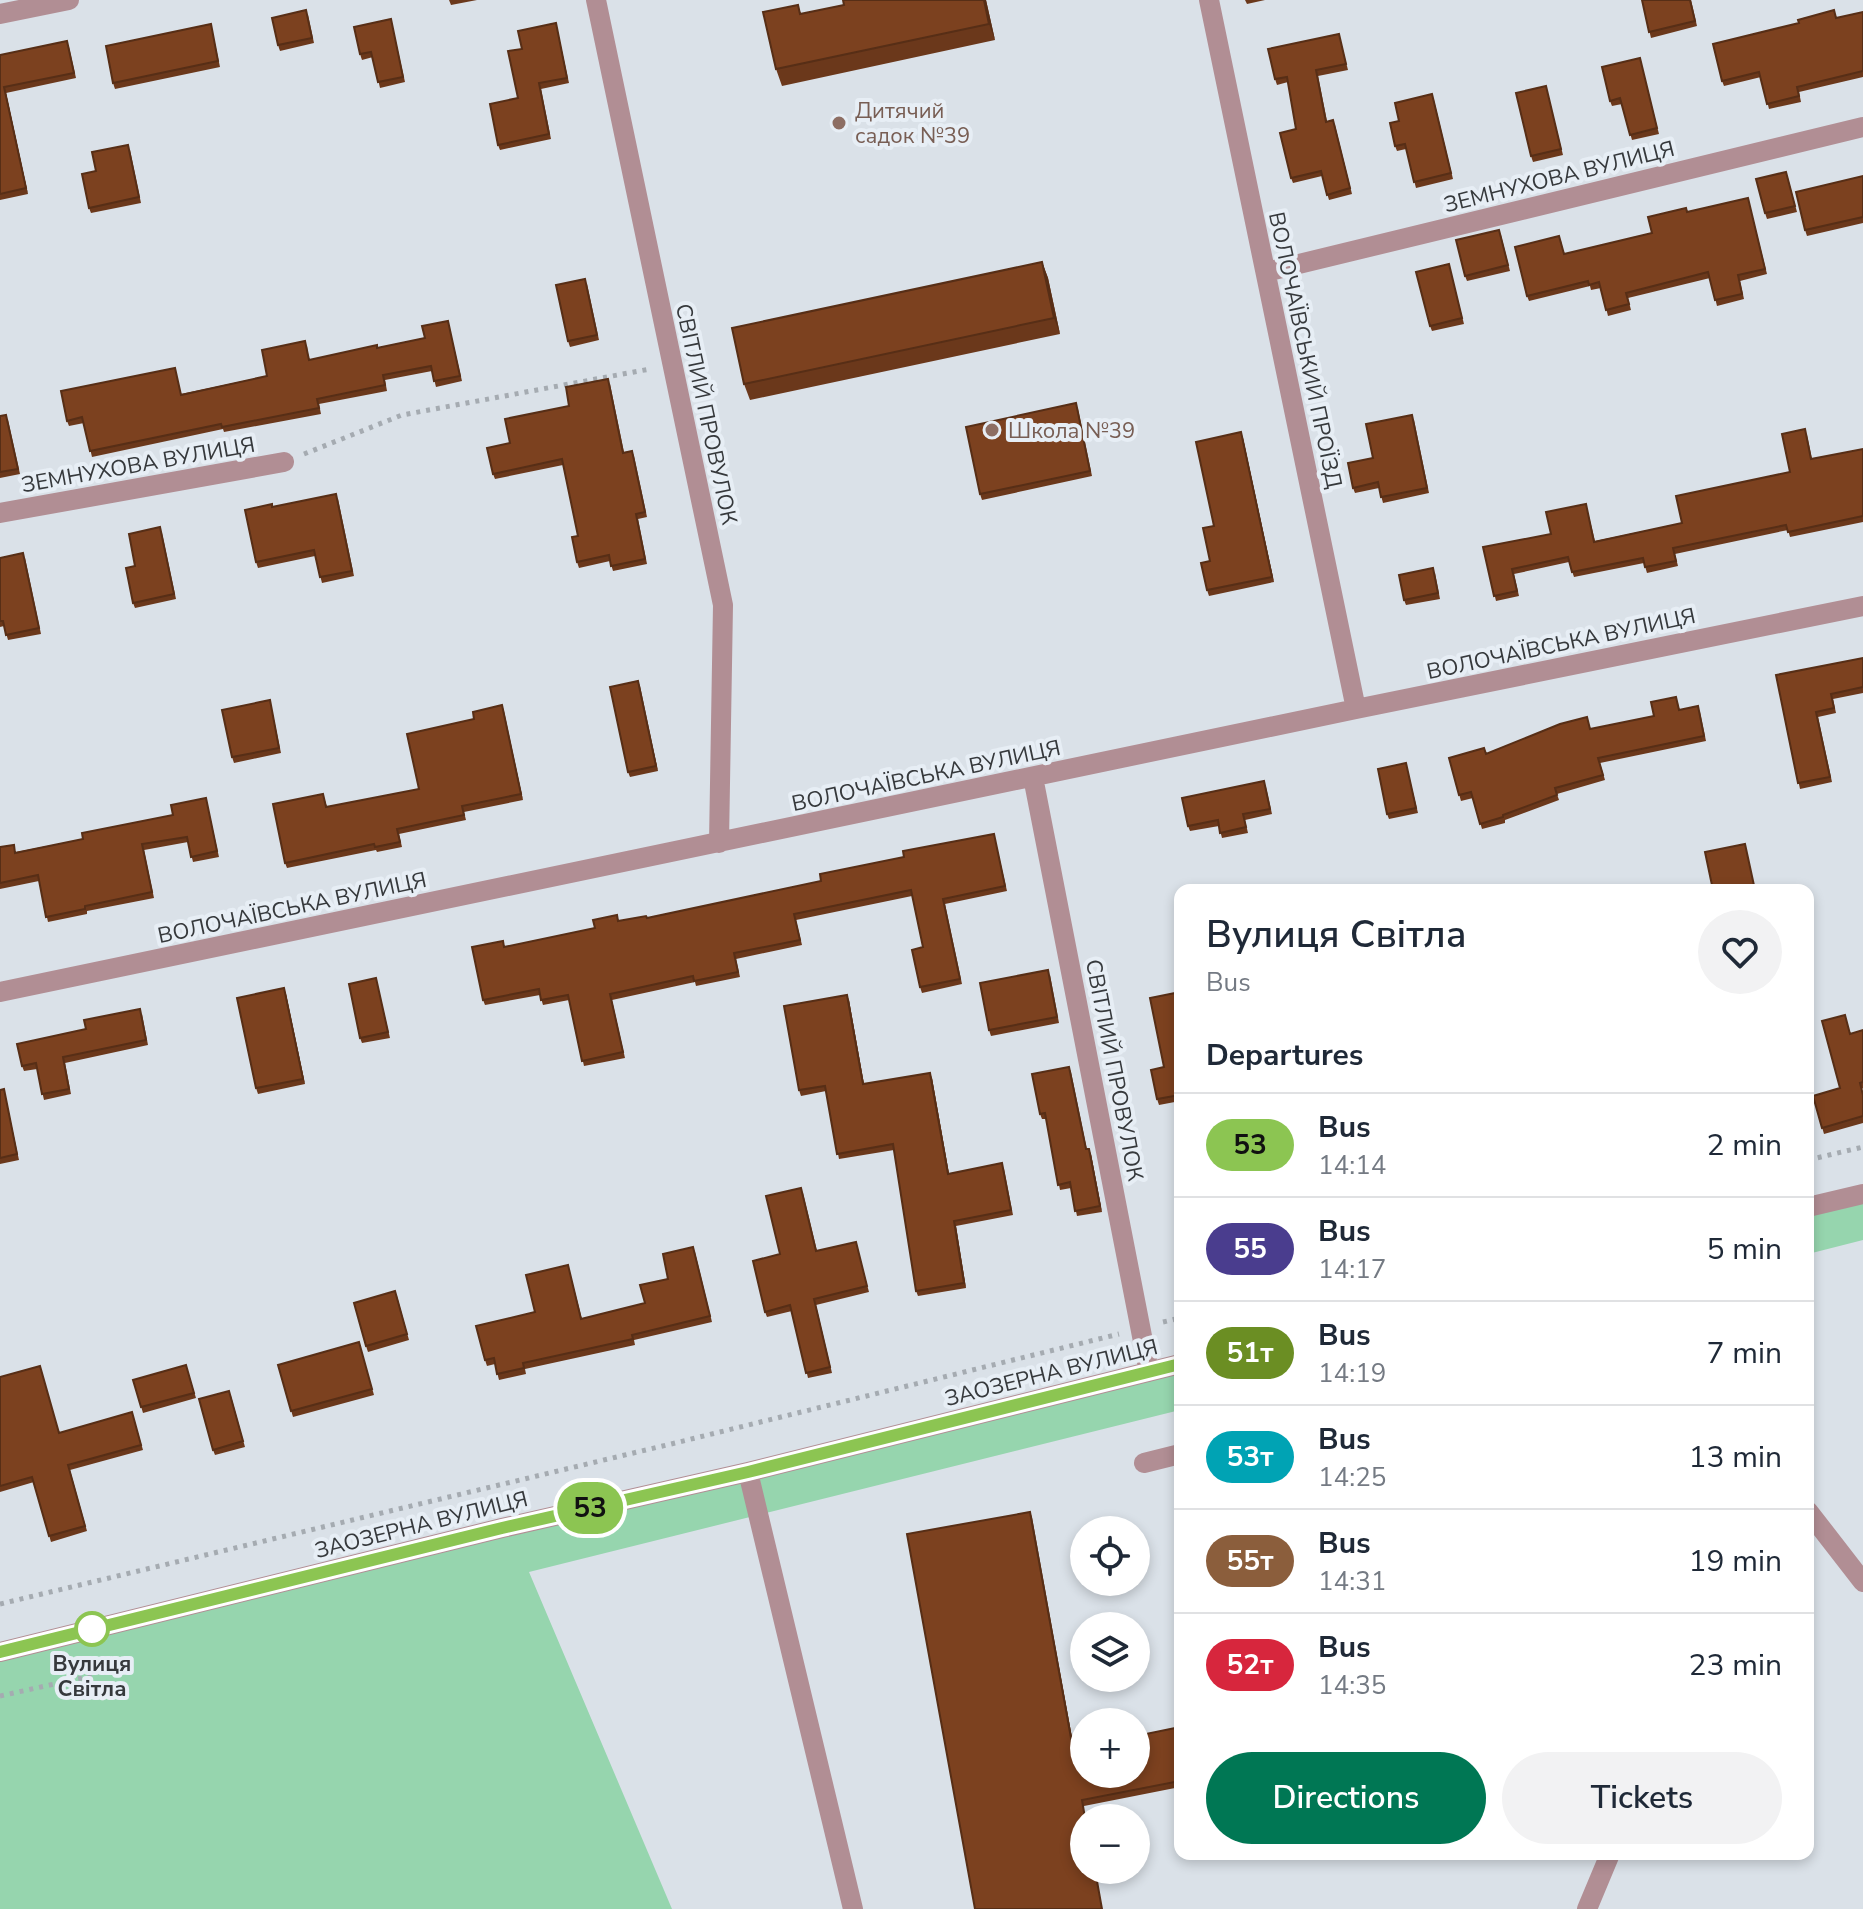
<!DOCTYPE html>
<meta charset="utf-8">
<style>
body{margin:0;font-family:"Nunito Sans",sans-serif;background:#f2f2f3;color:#1f2937;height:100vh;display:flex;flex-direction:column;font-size:30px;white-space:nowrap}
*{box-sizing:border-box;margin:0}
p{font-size:26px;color:#747a83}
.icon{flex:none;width:44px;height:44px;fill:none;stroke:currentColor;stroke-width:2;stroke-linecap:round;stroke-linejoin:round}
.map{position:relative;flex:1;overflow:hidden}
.side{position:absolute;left:1174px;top:884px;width:640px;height:976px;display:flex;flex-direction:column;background:#fff;border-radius:16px;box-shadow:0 4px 12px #0003}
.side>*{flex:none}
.badge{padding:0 16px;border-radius:26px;font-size:28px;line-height:52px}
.buttons{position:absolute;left:1070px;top:1516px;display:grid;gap:16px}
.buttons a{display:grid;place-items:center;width:80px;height:80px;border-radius:50%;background:#fff;box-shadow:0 4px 12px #0003;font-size:40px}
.map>.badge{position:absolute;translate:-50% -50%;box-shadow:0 0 0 4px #fff}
h2{padding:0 32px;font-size:30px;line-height:72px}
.round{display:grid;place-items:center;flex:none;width:84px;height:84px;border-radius:42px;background:#f2f2f3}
.head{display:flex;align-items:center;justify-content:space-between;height:136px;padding:0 32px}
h1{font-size:38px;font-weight:600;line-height:60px}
.primary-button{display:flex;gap:16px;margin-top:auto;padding:16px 32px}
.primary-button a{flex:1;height:92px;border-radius:48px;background:#007754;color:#fff;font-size:32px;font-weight:600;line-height:92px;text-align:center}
.primary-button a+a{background:#f2f2f3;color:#1f2937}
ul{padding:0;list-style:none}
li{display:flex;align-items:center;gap:24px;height:104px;padding:0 32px;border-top:2px solid #e0e1e3}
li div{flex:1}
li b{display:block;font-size:30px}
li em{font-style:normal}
li .badge{min-width:88px;font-weight:700;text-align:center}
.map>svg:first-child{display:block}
.green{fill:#96d5ae}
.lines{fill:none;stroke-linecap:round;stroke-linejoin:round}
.path{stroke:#a5abb1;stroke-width:5;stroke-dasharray:4 6;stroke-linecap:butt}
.minor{stroke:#b18e94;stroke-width:20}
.wall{fill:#6b381b}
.shaded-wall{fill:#572e16}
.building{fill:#7c411f;stroke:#572e16;stroke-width:2}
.line-casing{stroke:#fff;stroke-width:18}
.line{stroke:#8cc552;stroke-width:12}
.education-dot{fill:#8d6e63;stroke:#e7eef5;stroke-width:3}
.stop-dot{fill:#fff;stroke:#8cc552;stroke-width:4}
.labels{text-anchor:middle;stroke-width:8;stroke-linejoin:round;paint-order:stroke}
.education-label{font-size:22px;fill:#785e54;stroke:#e7eef5;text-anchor:start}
.street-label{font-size:22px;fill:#36393c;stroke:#e7eef5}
.stop-label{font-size:22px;font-weight:bold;fill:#36393c;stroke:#e7eef5}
</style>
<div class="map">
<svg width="1863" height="1909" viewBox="0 0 1863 1909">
<rect width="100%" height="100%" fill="#dae1e8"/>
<!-- green -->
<path class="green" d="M1863,1194V1240L1808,1254V1207Z
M1180,1364V1410L529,1572L672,1909H0V1652Z"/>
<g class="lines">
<!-- path -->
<path class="path" d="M304,454L402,415L650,369
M1808,1160L1863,1147
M1163,1322L1180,1318
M0,1604L671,1444L1119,1334
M0,1696L95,1675"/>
<!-- minor -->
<path class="minor" d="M596,0L723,605L719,843
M1209,0L1356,709
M0,14L69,0
M1266,272L1863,127
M0,513L284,462
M1033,777L1149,1372
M0,992L1356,709L1863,606
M1808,1207L1863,1194
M1144,1463L1180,1454
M748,1472L853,1909
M1808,1511L1863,1582
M0,1652L502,1528L748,1472L1180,1364
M1587,1909L1610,1854"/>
</g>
<!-- wall -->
<path class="wall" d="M449,0H477L451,5Z
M986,0L995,40L782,86L776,69L798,5L801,14Z
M1245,0H1265L1247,4Z
M1642,0H1691L1697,26L1651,38Z
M1863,12V77L1799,92L1801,102L1769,109L1761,77L1724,86L1722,81L1837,18Z
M308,15L314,43L280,51L278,45Z
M391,19L405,82L380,88L373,57L362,60L360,54Z
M556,23L569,83L541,89L551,139L500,150L498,145L518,98L522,49Z
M211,24L220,67L115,89L113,83Z
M1339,34L1348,70L1318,76L1327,121L1335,125L1352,194L1329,200L1322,176L1293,183L1291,178L1296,129L1288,82L1277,85L1275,79Z
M69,47L76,78L6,93L28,194L0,200V55Z
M1640,58L1659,134L1632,140L1622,104L1612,106L1610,101Z
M1546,86L1563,155L1533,162L1531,156Z
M1434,100L1453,179L1416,188L1406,149L1397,151L1395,146L1399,121Z
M130,150L141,203L91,213L89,208L96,171Z
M1863,176V223L1807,236L1805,230Z
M1788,178L1797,212L1767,219L1765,213Z
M1748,198L1767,274L1740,281L1744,299L1717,306L1710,278L1628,298L1631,310L1608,316L1601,288L1591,290L1590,286L1529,301L1527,296L1561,241L1564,254L1652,233L1687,212Z
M1501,235L1510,271L1467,281L1465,276Z
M1042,262L1048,278L1060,334L750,400L744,384Z
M1449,264L1464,324L1432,331L1430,326Z
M587,284L599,340L570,347L568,341Z
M448,321L462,381L436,387L432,371L385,380L387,391L319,404L321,414L224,432L223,429L92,457L84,423L69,426L67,421L175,368L181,394L267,376L307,346L309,360L377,348L425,338Z
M610,384L624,452L632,451L634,456L647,517L638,519L647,564L613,571L610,561L579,568L577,562L578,536L563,465L495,479L493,474L569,406Z
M1078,409L1092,476L982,500L980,494Z
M0,416L8,420L20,474L0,478Z
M1414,420L1429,493L1383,503L1379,488L1355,493L1353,488L1373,458Z
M1807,435L1812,459L1863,449V522L1790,537L1788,530L1675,554L1678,566L1647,573L1644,563L1574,577L1569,562L1514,574L1519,596L1496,601L1483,547L1551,534L1586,504L1595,541L1682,523L1790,472Z
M1243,438L1274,582L1209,596L1207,590L1214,526Z
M338,499L354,576L322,583L315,556L258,568L256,562L272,507Z
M162,533L176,599L135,608L133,603L135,566Z
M0,558H25L41,634L8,640L4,626L0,627Z
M1435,573L1440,599L1406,605L1404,600Z
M1863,658V693L1833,699L1836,713L1818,717L1832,782L1800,789L1776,675Z
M638,681L658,771L630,777L628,772Z
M270,700L281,753L234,763L232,757Z
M1678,703L1679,710L1700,712L1706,741L1600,763L1605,780L1557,794L1559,800L1505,820V823L1482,829L1473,798L1461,801L1449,758L1485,754L1654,716Z
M502,705L523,800L464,812L466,820L399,834L402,847L377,852L376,850L287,868L285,863L323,794L327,807L419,789L474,719Z
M1406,763L1418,813L1389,819L1387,814Z
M1266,787L1272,814L1245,820L1248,833L1222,838L1219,826L1190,831L1188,826Z
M206,798L219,857L193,862L188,842L144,850L154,898L87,911V914L48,922L39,881L0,889V847L16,852L83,839L173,815Z
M994,834L1007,891L945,904L962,984L922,993L920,987L923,947L912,896L796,920L802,945L736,959L740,977L696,986L695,982L612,1000L625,1058L584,1066L569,1000L543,1005L540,995L485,1005L483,1000L505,947L595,928L619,921L647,918L821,881Z
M1050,975L1059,1023L991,1036L989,1030Z
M376,978L390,1038L362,1043L360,1038Z
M1180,992V1101L1159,1105L1157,1099Z
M286,994L305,1084L258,1094L256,1088Z
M849,1000L864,1084L932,1078L949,1174L1004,1169L1013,1215L956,1226L966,1288L918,1296L916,1291L894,1150L839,1159L826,1091L801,1096L799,1090Z
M142,1014L148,1045L65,1063L71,1094L44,1100L37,1069L24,1071L22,1066L86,1029Z
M1863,1030V1088L1862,1089L1863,1093V1123L1824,1134L1813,1096L1840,1088L1851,1034Z
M1069,1067L1086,1149L1091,1154L1102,1212L1077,1216L1071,1188L1060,1190L1046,1119H1042L1040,1114Z
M4,1089L19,1160L0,1164V1090Z
M803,1193L817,1251L856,1242L869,1292L816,1305L832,1373L808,1378L792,1311L767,1317L765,1312L780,1254Z
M695,1252L712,1322L634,1340L635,1345L525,1369L526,1374L499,1380L495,1364L487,1366L485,1360L535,1312L568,1265L582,1319L645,1303Z
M397,1296L409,1340L368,1352L366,1346Z
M359,1342L374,1395L293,1417L278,1365Z
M186,1365L196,1398L143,1413L133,1380Z
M0,1377L59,1433L132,1412L143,1450L70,1470L87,1531L51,1542L34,1482L0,1492Z
M231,1396L245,1447L215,1455L213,1450Z
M1030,1512L1074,1748L1180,1727V1787L1084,1806L975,1909Z"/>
<!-- shaded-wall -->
<path class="shaded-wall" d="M984,0H986L995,40L989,24Z
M4,87L6,93L28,194L26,188Z
M1042,262L1048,278L1060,334L1054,318Z
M1241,432L1243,438L1274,582L1272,577Z
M638,681L640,686L658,771L656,766Z
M502,705L504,711L523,800L521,794Z
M284,988L286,994L305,1084L303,1079Z
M847,995L849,1000L865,1090L863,1084Z
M1069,1067L1071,1072L1088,1155L1086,1149Z
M930,1073L932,1078L950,1179L948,1174Z
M1089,1149L1091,1154L1102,1212L1100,1206Z
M954,1221L956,1226L966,1288L964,1283Z
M1030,1512L1032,1517L1075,1754L1073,1749Z"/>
<!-- building -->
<path class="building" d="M843,0H984L989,24L776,69L763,12L798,5L800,14L844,5Z
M1642,0H1690L1695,21L1649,32Z
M306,10L312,38L278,45L272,18Z
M1834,10L1836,18L1863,12V71L1797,87L1799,96L1767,104L1759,72L1722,81L1713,44L1799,23L1798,20Z
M391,19L403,77L378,82L371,52L360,54L354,27Z
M556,23L567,78L539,83L549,134L498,145L490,104L518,98L508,51L522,49L518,31Z
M211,24L218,61L113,83L106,46Z
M1339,34L1346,64L1316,70L1326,122L1333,120L1350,188L1327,195L1321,171L1291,178L1280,133L1296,129L1287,77L1275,79L1268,49Z
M67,41L74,73L4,87L26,188L0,194V55Z
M1640,58L1657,128L1630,135L1620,98L1610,101L1602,67Z
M1546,86L1561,149L1531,156L1516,93Z
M1432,94L1451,173L1414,182L1405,144L1395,146L1390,123L1399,121L1395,103Z
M128,145L139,197L89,208L82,174L96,171L92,152Z
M1786,172L1795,206L1765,213L1756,179Z
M1863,176V217L1805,230L1796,192Z
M1748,198L1765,269L1738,275L1742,294L1715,300L1708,272L1626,293L1629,304L1606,310L1599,282L1589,285L1588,281L1527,296L1515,247L1559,236L1564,254L1652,233L1648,217L1686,208L1687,212Z
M1499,230L1508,265L1465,276L1456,240Z
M1042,262L1054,318L744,384L732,328Z
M1449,264L1462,318L1430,326L1416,272Z
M585,279L597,335L568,341L556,285Z
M448,321L460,376L434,381L431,366L383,375L385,385L317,399L319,408L222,427L221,424L90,451L82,417L67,421L61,391L175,368L181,395L267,376L262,350L305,341L309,360L377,345V348L425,338L422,326Z
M608,379L623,453L632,451L645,512L636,514L645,559L611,566L609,555L577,562L572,537L578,536L562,459L493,474L487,448L510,443L505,419L569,406L566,387Z
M1076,403L1090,471L980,494L966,427Z
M6,415L18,469L0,472V416Z
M1412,415L1427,488L1381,497L1378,482L1353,488L1348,463L1373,458L1366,424Z
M1805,429L1811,459L1863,449V516L1788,532L1786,525L1673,548L1676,561L1645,567L1643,558L1572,572L1568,557L1512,569L1517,591L1494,596L1483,547L1551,534L1546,512L1586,504L1594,542L1682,523L1676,496L1790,472L1782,434Z
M1241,432L1272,577L1207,590L1201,563L1210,561L1203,528L1214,526L1196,442Z
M336,494L352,571L320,577L314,550L256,562L245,510L272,504V507Z
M160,527L174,594L133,603L126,568L135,566L129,534Z
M23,553L39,628L6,635L3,621H0V558Z
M1433,568L1438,593L1404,600L1399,575Z
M1863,658V687L1831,694L1834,708L1816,712L1830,777L1798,783L1776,675Z
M638,681L656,766L628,772L610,687Z
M1676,697L1679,710L1698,706L1704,736L1598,758L1603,775L1555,788L1557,795L1503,815V817L1480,824L1471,792L1459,795L1449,758L1484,748L1486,754L1560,724L1587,717L1590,729L1654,716L1651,702Z
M270,700L279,748L232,757L222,710Z
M502,705L521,794L462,806L464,815L397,829L400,842L375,847L374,844L285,863L273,804L323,794L326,807L419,789L407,734L474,719L473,712Z
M1406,763L1416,808L1387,814L1378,769Z
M1264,781L1270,809L1243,814L1246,827L1220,833L1218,820L1188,826L1182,798Z
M206,798L217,851L191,857L187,837L142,844L152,892L85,906V909L46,917L38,875L0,883V847L14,845L15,853L83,839L82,833L173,815L171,805Z
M994,834L1005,886L943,899L960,979L920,987L912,950L923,947L911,890L794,914L800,940L734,953L738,972L694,981L693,976L610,994L623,1052L582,1061L568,995L541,1000L539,989L483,1000L472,947L503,941L504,947L595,928L593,920L617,915L618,921L646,916L647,918L821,881L820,874L904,857L903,851Z
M1745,844L1755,890H1713L1705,852Z
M1048,970L1057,1017L989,1030L980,983Z
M376,978L388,1032L360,1038L349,984Z
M284,988L303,1079L256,1088L237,998Z
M1180,992V1095L1157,1099L1151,1070L1164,1067L1150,998Z
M847,995L863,1084L930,1073L948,1174L1002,1163L1011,1210L954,1221L964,1283L916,1291L893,1144L837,1154L825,1086L799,1090L784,1006Z
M140,1009L146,1040L63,1057L69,1089L42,1094L36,1063L22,1066L17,1044L86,1029L84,1020Z
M1845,1015L1850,1034L1863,1030V1082L1860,1083L1863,1095V1116L1822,1128L1813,1096L1840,1088L1822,1021Z
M1069,1067L1086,1149H1089L1100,1206L1075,1211L1070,1182L1058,1185L1045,1113L1040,1114L1032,1074Z
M4,1089L17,1154L0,1158V1090Z
M801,1188L816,1251L856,1242L867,1286L814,1299L830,1367L806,1373L790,1305L765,1312L753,1261L780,1254L766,1196Z
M693,1247L710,1316L632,1335L633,1339L523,1363L524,1368L497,1374L494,1358L485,1360L476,1326L535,1312L526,1275L568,1265L581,1319L645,1303L640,1285L668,1279L663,1254Z
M395,1291L407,1334L366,1346L354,1303Z
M359,1342L372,1389L291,1411L278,1365Z
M186,1365L194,1393L141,1407L133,1380Z
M40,1366L59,1433L132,1412L141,1445L68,1465L85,1526L49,1536L32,1477L0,1486V1377Z
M229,1391L243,1441L213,1450L199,1399Z
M1030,1512L1073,1749L1084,1746V1774H1136V1736L1180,1727V1781L1082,1800L1085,1818H1084V1870H1095L1102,1909H975L907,1534Z"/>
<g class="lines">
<!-- line casing -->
<g class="line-casing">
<path id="line" d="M0,1652L502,1528L748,1472L1180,1364"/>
</g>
<!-- line -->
<use href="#line" class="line"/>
</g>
<!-- markers -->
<g class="education-dot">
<circle cx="839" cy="123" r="8"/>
<circle cx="992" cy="430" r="8"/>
</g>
<circle class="stop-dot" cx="92" cy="1629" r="16"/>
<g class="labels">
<!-- education labels -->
<g class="education-label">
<text x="855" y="118">Дитячий<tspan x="855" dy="25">садок №39</tspan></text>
<text x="1008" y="438">Школа №39</text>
</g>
<!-- street labels -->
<g class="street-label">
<text transform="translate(1559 176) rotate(-14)" y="8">ЗЕМНУХОВА ВУЛИЦЯ</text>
<text transform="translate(1306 350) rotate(78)" y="8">ВОЛОЧАЇВСЬКИЙ ПРОЇЗД</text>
<text transform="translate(707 414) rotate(78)" y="8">СВІТЛИЙ ПРОВУЛОК</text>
<text transform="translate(138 464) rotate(-10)" y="8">ЗЕМНУХОВА ВУЛИЦЯ</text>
<text transform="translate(1561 643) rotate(-12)" y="8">ВОЛОЧАЇВСЬКА ВУЛИЦЯ</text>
<text transform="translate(926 775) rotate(-12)" y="8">ВОЛОЧАЇВСЬКА ВУЛИЦЯ</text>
<text transform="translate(292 907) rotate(-12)" y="8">ВОЛОЧАЇВСЬКА ВУЛИЦЯ</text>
<text transform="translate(1115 1070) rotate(79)" y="8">СВІТЛИЙ ПРОВУЛОК</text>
<text transform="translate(1051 1372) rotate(-14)" y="8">ЗАОЗЕРНА ВУЛИЦЯ</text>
<text transform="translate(421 1524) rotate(-14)" y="8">ЗАОЗЕРНА ВУЛИЦЯ</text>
</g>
<!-- stop labels -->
<g class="stop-label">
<text x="92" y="1671">Вулиця<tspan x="92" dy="25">Світла</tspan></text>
</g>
</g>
</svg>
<div class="buttons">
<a><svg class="icon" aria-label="locate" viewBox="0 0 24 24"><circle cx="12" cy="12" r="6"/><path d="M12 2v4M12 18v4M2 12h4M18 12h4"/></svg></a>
<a><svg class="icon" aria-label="layers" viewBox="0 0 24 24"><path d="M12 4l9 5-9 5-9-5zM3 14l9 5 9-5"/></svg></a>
<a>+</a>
<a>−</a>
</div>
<b class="badge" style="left:590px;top:1508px;background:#8cc552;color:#111">53</b>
<section class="side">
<div class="head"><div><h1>Вулиця Світла</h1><p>Bus</p></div><a class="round"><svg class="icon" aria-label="heart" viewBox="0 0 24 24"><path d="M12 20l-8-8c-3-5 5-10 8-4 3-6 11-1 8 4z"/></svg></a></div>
<h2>Departures</h2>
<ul>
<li><span class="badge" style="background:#8cc552;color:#111">53</span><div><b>Bus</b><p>14:14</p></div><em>2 min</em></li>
<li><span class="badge" style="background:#4a3d8e;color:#fff">55</span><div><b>Bus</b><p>14:17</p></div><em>5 min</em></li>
<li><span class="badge" style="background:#6b8e23;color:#fff">51т</span><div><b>Bus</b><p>14:19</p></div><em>7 min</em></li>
<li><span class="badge" style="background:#00a3b4;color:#fff">53т</span><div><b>Bus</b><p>14:25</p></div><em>13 min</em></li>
<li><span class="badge" style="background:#8b5e3c;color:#fff">55т</span><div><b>Bus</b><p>14:31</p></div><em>19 min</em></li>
<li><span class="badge" style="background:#d7263d;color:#fff">52т</span><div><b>Bus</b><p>14:35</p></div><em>23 min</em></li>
</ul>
<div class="primary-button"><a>Directions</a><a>Tickets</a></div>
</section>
</div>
